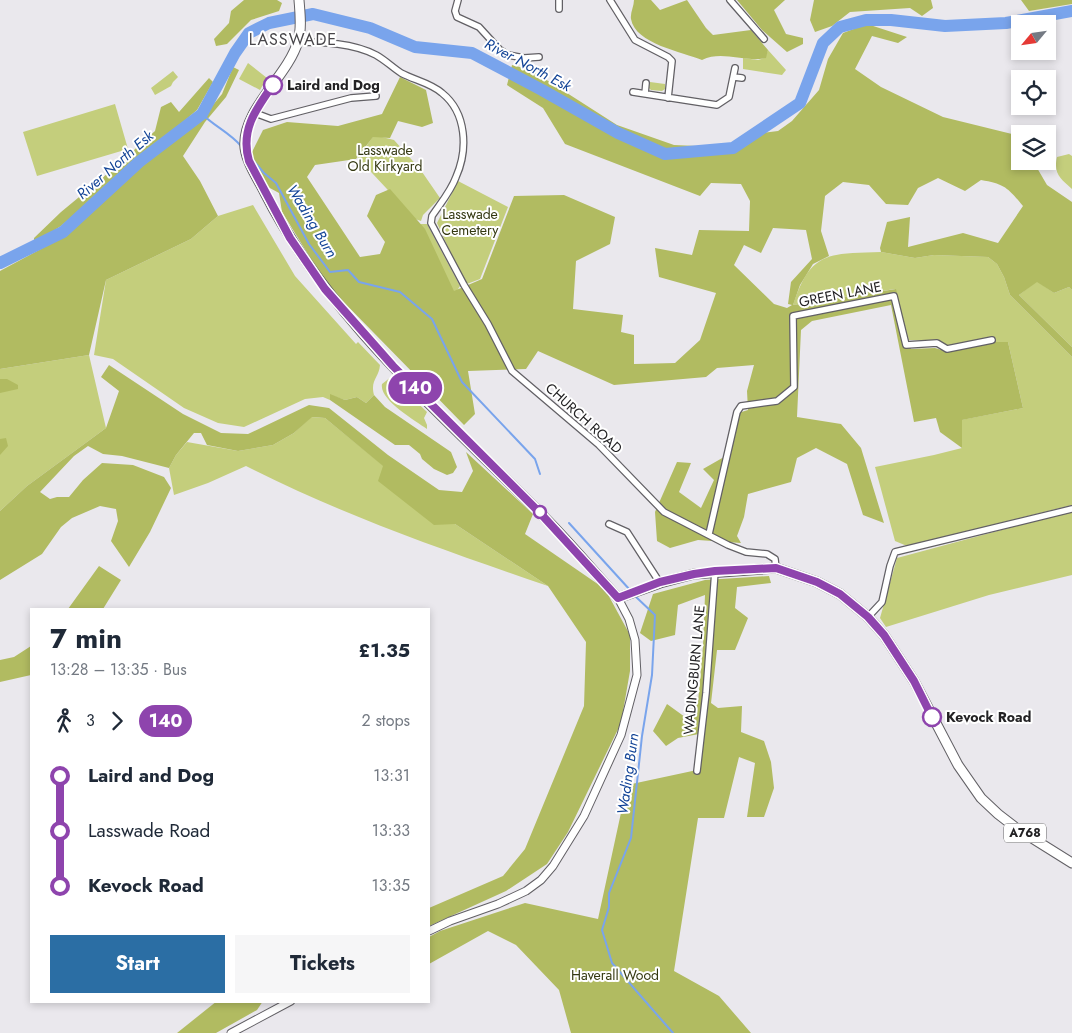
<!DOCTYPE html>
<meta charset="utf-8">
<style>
body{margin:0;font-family:Jost,sans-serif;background:#f6f6f7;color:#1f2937;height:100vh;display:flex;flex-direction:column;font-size:19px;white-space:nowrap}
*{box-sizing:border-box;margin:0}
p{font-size:16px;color:#747a83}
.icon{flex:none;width:28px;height:28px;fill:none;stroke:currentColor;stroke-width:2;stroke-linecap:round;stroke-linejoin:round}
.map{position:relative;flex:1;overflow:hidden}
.side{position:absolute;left:30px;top:608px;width:400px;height:395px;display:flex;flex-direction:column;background:#fff;border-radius:0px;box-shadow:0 2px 8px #0003}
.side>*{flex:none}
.badge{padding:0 10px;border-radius:16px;font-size:18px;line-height:32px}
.needle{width:32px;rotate:241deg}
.buttons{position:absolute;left:1011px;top:15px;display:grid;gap:10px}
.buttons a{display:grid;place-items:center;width:45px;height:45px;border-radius:0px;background:#fff;box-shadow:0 2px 8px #0003;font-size:25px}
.map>.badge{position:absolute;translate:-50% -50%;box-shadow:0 0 0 2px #fff}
.legs{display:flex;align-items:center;gap:8px;height:55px;padding:0 20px;font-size:16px}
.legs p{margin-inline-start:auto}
.summary{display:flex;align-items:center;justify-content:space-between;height:85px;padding:0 20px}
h1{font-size:28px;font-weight:700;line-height:38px}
.action{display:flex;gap:10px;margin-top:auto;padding:10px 20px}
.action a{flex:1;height:58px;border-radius:0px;background:#2b6ea4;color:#fff;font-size:20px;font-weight:700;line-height:58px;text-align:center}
.action a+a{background:#f6f6f7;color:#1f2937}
ul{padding:0 20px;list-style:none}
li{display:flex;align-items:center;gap:18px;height:55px;font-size:19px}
li i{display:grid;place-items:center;width:8px;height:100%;margin:0 6px;background:currentColor}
li i::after{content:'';width:12px;height:12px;margin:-6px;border:4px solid;border-radius:50%;background:#fff}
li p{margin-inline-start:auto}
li:first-child i{background:linear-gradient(#0000 50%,currentColor 0)}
li:last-child i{background:linear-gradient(currentColor 50%,#0000 0)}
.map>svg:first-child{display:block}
.green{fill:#c4ce7c}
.forest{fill:#b1bb61;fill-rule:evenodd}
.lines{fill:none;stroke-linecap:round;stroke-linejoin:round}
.stream{stroke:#79a4ec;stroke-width:2}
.river{stroke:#79a4ec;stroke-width:12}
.minor-casing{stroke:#626065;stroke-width:8}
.tertiary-casing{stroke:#626065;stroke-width:9}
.primary-casing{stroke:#626065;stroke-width:11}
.minor{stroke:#fff;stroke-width:5.5}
.tertiary{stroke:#fff;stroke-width:7}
.primary{stroke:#fff;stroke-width:9}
.line-1-casing{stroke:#fff;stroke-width:11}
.line-1{stroke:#8e44ad;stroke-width:8}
.stop-1-dot{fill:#fff;stroke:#8e44ad;stroke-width:2.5}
.labels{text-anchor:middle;stroke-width:4;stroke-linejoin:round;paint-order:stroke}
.shield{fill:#fff;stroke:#656466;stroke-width:1}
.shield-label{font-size:12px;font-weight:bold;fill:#232224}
.stop-label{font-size:14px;font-weight:bold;fill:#232224;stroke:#fff;text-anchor:start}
.park-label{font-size:14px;fill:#343811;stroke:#fff}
.street-label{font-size:14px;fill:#232224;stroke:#fff}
.water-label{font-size:15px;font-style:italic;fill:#134497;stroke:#fff}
.quarter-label{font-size:16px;letter-spacing:1px;fill:#48464a;stroke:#fff}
</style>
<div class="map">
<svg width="1072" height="1033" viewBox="0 0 1072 1033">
<rect width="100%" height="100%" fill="#eae8ed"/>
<!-- green -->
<path class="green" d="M768,50L786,70L782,75L743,69V58L758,60L765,58Z
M248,63L267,78L260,90L239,79Z
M173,71L178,77L173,82L171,86L155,95L151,88Z
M650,82L665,84V89L662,91L651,90L649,88Z
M115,104L128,149L37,176L23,132Z
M374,135L394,140L420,169L440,198L423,215L421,221L415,219L358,158Z
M1069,154L1072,156V189C1061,179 1053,174 1057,157Z
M458,181L508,207L480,279L467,284L458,269L437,223Z
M253,205L295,276L356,344L358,342L380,365C379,378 370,380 374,395L366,403L357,397L345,400L330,395V400L323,397L305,399L244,427L218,423L184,408L113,359L94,355L106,280L191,239L218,216Z
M419,224H427L460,286L455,294L434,263Z
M881,252L915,258L934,255L988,257L997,264L1004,277L1010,295L1072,357V505L907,546L895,541L875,467L934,455L962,448L961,420L1023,408L1008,342H994L993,339L947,346L936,341L909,340L895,289L793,305C811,250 829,254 881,252Z
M1037,281L1054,293L1069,287L1072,290V347L1019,295Z
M89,355L106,428L27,486L0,511V369Z
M391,377L427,412L424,418L427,425V429C415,420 379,400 382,384Z
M311,417L325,418L455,524L548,586C446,551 342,515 246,466L208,483L174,495L169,468L176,455L187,442L238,451L273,445L294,433Z
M1072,511V575L989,595L886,627L880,618L897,558Z"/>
<!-- forest -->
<path class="forest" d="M244,0H277L282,3L279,11L251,20L227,44L216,46L214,39L229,23L231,11Z
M634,0H651L660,10L687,0L706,28L713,35L751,30L768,50L766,58C744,63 723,50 702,60C683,52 635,44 631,19C630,13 634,6 634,0Z
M737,0H785L774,10L786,34L803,38V44L787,52L762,30Z
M814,0H931L933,8L922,16L910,8L850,12L832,26L815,32L810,20Z
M1021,0H1072V4L1029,11Z
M867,24L907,37L898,43L872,36L855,69L881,87L943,117L1016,135L1020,140V161H1033L1047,185L1072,202V290L1069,287L1054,293L1037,282L1019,295L1072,347V357L1010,295L1004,277L997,264L988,257L934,255L915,258L881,252L880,248L887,222L910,217L908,247L963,233L998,243L1023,206C1008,188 1005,184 981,180L965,191L938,178L918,188L908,205L886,204L869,185L843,182L825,196L821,231L829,256L813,264L800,285L793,305L896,289L911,349L935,348L948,352L994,342H1008L1023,408L962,420V448L940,432L936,418L914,422L891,305L812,321L801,330L797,417L841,424L861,448L884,523L863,515L847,464L816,448L797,458L791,482L748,494L744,517L737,536L741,543L698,540L670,548L657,541L655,512L677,462L691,463L679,492L701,508L714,480L703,469L724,457L735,414L748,410L747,391L754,365L717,368L706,377L614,385L538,351L526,369L468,371L475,414L464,425L327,285L282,212L279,193L268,187L251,154L263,130L287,122L338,126L382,114L400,77L426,90L433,123L422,127L398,121L390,138L373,137L356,159L315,165L307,177L360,257L380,254L385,242L367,216L376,195L390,189L425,229L454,291L482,279L514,196L564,195L615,217L610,244L576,261L573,309L623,315L621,332L634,335V364L675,363L700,340L716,293L659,277L655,248L692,255L699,230L749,231L750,201L741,184L711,183L700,196L565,144L543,108L507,85L512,65L531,70L617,125L674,145L743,148L762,133L778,131L792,121L819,90L828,59L843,33ZM773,228L806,230L812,259L791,282L788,304L792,305L787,308L774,304L734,265L744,245L761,253Z
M233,67L239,70L226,97L205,122L183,156L200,181L218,216L191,239L106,280L89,355L0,369V271L65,236L139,168L197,124L222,94Z
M209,78L213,82L197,110L61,226L34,243V238L61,212L113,169L155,131L161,107L171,102L179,112Z
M109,365L183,414L221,433L248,434L309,405L329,408L388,455L439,490L462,492L473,471L466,452L533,514L525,534L605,589L630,635V671L621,723L568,832L547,864L506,891L429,926V908L503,876L525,849L584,706L586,642L548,586L455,524L434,525L378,481L383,466L325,418L312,417L294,433L273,445L238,451L207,445L201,433H194L176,455L169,468L122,456L103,454L88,446L74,456L40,492L50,499L57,497H69L83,480L102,463L133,465L164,477L171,488L150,532L129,567L111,541L118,521L116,509L100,506L72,518L61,527L42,554L0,580V511L27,486L106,428L119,391L101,377Z
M0,379H7L18,385V389L0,393Z
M330,394L345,400L357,397L366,403L374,395L385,407L451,452L457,467L453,473L447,475L434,469L422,459L420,454L409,445H395L330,400Z
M6,438L8,446L0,455V439Z
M99,566L121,580L103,609H68Z
M769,576L771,583L737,587L735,608L748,618L735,650H717L711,703L718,708L742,706L741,732L764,741L771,762L774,788L764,817H747L755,763L739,757L724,818H698L674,971L719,996L751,1033H571L559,990L516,945L488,931L429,964V937L440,931L525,903L598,919L627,785L697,770L699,734L678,738L666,746L653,731L667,704L685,717L698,702L703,646L705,595L678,605L675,635L651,641L640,633L653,594L705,580Z
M31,646V675L0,682V660L14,657Z
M217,1001H263L257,1010L216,1033H177Z"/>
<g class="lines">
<!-- stream -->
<path class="stream" d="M202,114C214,126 230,133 241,146
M253,160L264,173L276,183L309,244L330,272L348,270L359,282L400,292L432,319L462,382L535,459L540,474
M569,523L630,590
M635,596L655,615L652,675L642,736L631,838L609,893V907L602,930L612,963L673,1033"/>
<!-- river -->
<path class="river" d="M0,263L63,232L139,162L202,114L235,53L249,33L269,23L313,14L370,28L415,47L472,53L542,90L618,133L665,154L733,148L800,103L823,43L840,27L866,20H891L945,26L1006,23L1072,11"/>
<!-- minor casing -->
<g class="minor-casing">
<path id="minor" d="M458,0L455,11L457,17L479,27L500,50L508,55L524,58L539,57
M559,0V9
M610,0L635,40L668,57L672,61L668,98
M730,0L764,39
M298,42C323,42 353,43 376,55C385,60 392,67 401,73C414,80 431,83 442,93C467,113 468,150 456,177C451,191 440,204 432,216L431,223L464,285L488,324L512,371L599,445L664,512L728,545L746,552L767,554L775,559L776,568
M734,77L742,78
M633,92L717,105L729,97L735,68
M645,94L646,83
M255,113L271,119L351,98L376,96
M609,524L627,532L660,583
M709,534L737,412L741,406L777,401L794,387L793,316L894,296L906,345L937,343L947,349L992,340
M868,617L882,602L890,566L895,552L1072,509
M697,771L706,693L715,571"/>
</g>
<!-- tertiary casing -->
<g class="tertiary-casing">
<path id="tertiary" d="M429,931L450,921L498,904L526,891L541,880L553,866L584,816L621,735L637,675L635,640L629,619L618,598
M231,1033L291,1001"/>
</g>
<!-- primary casing -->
<g class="primary-casing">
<path id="primary" d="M299,0C300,13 302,29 298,41C288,77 241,110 245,148C247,163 258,179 265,193C329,319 441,413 539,512C567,539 592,570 618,598L660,583L694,574L776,568L817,582L840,594L868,617L884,635L914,681L958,765L981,798L998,814L1016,828L1072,863"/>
</g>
<!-- minor -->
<use href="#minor" class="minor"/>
<!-- tertiary -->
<use href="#tertiary" class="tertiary"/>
<!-- primary -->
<use href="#primary" class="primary"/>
</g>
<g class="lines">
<!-- line-1 casing -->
<g class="line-1-casing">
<path id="line-1" d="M273,85C256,109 240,130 249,161L290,238L325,289L393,366L541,514L618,598L660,582L694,574L715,571L776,568L817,582L840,594L868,617L884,635L914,681L932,717"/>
</g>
<!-- line-1 -->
<use href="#line-1" class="line-1"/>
</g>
<!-- markers -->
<g class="stop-1-dot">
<circle cx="273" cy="85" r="9"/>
<circle cx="540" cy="512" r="6"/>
<circle cx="932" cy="717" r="9"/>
</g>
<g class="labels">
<!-- shield labels -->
<rect class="shield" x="1004" y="823.5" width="42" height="19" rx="4"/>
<g class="shield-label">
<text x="1025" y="837">A768</text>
</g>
<!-- stop labels -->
<g class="stop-label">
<text x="287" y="90">Laird and Dog</text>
<text x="946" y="722">Kevock Road</text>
</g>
<!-- park labels -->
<g class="park-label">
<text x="385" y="155">Lasswade<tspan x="385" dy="16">Old Kirkyard</tspan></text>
<text x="470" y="219">Lasswade<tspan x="470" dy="16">Cemetery</tspan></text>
<text x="615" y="980">Haverall Wood</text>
</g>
<!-- street labels -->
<g class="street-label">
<text transform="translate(840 294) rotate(-11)" y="5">GREEN LANE</text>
<text transform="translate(584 418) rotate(42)" y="5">CHURCH ROAD</text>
<text transform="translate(694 670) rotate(-85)" y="5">WADINGBURN LANE</text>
</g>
<!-- water labels -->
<g class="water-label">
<text transform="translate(528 65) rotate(28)" y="5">River North Esk</text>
<text transform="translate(115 165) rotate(-41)" y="5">River North Esk</text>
<text transform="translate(312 221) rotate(59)" y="5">Wading Burn</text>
<text transform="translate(628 774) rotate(-82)" y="5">Wading Burn</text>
</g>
<!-- quarter labels -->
<g class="quarter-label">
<text x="293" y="45">LASSWADE</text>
</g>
</g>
</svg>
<div class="buttons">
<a><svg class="needle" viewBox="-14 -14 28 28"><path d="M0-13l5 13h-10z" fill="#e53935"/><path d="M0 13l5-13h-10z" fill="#747a83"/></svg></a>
<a><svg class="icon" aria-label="locate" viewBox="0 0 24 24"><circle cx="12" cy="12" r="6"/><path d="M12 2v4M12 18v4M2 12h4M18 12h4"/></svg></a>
<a><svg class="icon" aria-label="layers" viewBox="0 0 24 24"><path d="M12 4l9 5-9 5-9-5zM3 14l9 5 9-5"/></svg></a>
</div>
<b class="badge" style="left:415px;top:388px;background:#8e44ad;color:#fff">140</b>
<section class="side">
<div class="summary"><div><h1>7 min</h1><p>13:28 – 13:35 · Bus</p></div><b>£1.35</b></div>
<div class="legs"><svg class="icon" aria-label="walk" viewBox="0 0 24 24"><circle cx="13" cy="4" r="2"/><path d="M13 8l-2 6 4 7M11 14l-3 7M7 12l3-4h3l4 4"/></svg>3<svg class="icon" aria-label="forward" viewBox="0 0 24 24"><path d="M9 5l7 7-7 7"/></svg><b class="badge" style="background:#8e44ad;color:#fff">140</b><p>2 stops</p></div>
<ul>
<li><i style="color:#8e44ad"></i><b>Laird and Dog</b><p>13:31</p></li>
<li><i style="color:#8e44ad"></i><span>Lasswade Road</span><p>13:33</p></li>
<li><i style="color:#8e44ad"></i><b>Kevock Road</b><p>13:35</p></li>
</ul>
<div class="action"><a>Start</a><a>Tickets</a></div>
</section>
</div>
